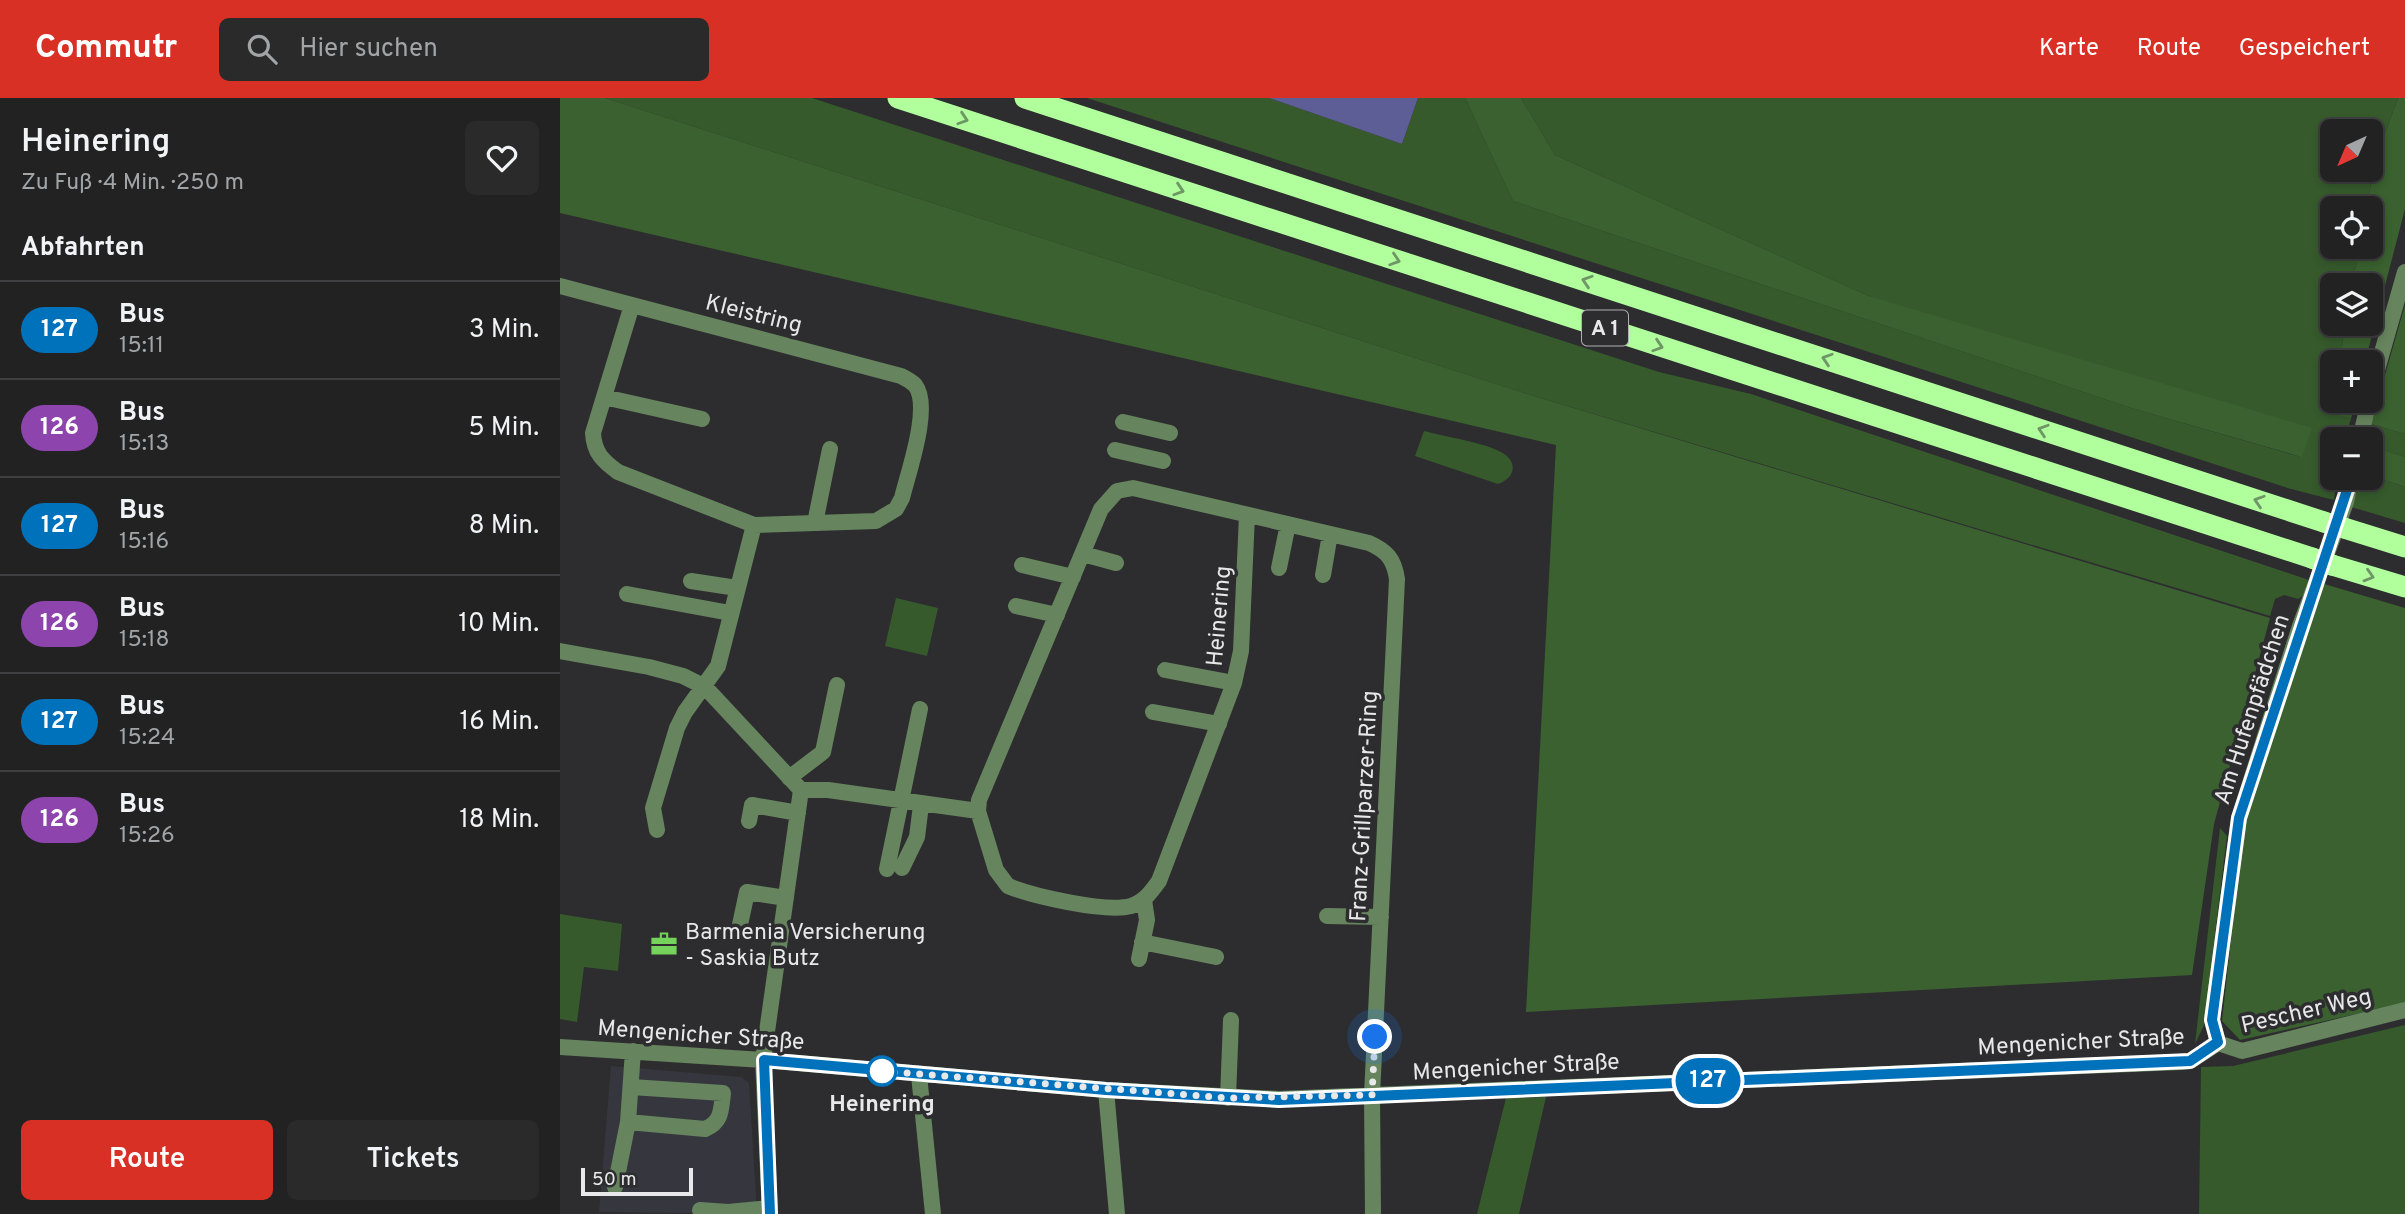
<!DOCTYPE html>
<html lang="de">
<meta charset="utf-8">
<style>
body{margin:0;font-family:Overpass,sans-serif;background:#2a2a2b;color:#f1f3f6;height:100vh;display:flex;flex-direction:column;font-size:26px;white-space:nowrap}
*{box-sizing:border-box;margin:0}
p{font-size:23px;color:#a2a4a6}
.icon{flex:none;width:38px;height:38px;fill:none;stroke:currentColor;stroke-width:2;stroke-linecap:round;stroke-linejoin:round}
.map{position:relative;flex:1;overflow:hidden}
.details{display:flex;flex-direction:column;background:#222223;width:560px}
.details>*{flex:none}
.badge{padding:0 14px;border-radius:23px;font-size:24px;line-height:46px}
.needle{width:46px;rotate:224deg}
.buttons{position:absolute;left:1760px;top:21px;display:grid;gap:14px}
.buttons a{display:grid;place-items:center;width:63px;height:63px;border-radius:10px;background:#222223;box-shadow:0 4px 10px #0003,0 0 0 2px #3f3f41;font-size:35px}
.scale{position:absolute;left:21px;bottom:18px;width:112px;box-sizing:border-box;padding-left:7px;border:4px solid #e8e8ea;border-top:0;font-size:19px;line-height:24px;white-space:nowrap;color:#e8e8ea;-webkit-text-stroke:5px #2d2d2f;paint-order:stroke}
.you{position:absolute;width:35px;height:35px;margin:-18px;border:5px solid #fff;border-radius:50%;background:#1a73e8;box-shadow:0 0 0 10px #1a73e833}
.map>.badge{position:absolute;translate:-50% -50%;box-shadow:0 0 0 4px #fff}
h2{padding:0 21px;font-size:26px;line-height:63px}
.round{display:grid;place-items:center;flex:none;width:74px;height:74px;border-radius:10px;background:#2a2a2b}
.summary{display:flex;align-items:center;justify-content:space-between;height:119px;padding:0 21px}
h1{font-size:33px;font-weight:600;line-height:52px}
.primary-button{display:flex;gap:14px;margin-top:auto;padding:14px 21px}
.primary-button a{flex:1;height:80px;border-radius:10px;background:#d93025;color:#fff;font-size:28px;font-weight:600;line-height:80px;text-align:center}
.primary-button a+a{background:#2a2a2b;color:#f1f3f6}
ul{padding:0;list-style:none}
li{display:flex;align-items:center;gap:21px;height:98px;padding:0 21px;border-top:2px solid #3f3f41}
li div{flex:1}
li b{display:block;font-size:26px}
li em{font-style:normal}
li .badge{min-width:77px;font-weight:700;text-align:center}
header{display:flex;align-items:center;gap:42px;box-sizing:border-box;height:98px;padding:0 35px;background:#d93025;color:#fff}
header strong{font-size:33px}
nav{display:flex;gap:38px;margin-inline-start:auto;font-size:24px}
.search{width:490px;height:63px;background:#2a2a2b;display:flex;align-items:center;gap:18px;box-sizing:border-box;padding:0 24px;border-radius:10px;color:#a2a4a6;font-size:26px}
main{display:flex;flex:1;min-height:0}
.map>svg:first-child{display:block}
.built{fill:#36363e}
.green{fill:#365a2c;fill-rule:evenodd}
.forest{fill:#3a612f}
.water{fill:#5e5e96}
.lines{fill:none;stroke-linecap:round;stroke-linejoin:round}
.minor{stroke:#66845e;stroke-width:16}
.highway{stroke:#b1fe9d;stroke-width:21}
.highway-bridge{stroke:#b1fe9d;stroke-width:21}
.oneway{stroke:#6f9666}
.line-casing{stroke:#fff;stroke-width:16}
.line{stroke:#0072bc;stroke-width:10}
.walk{stroke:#e8e8ea;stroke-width:7;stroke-dasharray:0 12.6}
.stop-dot{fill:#fff;stroke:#0072bc;stroke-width:3.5}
.labels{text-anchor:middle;stroke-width:7;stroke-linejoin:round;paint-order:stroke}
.shield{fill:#2d2d2f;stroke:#b0b0b2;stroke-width:2}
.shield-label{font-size:21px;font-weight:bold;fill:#e8e8ea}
.street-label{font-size:23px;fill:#e8e8ea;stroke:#2d2d2f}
.poi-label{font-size:23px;fill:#e8e8ea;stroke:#2d2d2f;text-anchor:start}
.stop-label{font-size:23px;font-weight:bold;fill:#e8e8ea;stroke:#2d2d2f}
</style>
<header>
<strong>Commutr</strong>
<div class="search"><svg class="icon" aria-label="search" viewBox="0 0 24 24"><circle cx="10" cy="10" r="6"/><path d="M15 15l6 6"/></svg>Hier suchen</div>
<nav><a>Karte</a><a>Route</a><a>Gespeichert</a></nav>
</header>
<main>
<section class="details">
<div class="summary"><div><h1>Heinering</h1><p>Zu Fuß · 4 Min. · 250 m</p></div><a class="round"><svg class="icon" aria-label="heart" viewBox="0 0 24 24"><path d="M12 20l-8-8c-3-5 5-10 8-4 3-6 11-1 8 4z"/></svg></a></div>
<h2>Abfahrten</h2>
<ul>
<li><span class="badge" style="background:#0072bc;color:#fff">127</span><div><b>Bus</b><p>15:11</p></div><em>3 Min.</em></li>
<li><span class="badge" style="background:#8e44ad;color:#fff">126</span><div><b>Bus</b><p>15:13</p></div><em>5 Min.</em></li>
<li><span class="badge" style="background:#0072bc;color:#fff">127</span><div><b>Bus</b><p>15:16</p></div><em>8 Min.</em></li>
<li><span class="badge" style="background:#8e44ad;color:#fff">126</span><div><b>Bus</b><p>15:18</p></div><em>10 Min.</em></li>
<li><span class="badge" style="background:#0072bc;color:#fff">127</span><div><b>Bus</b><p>15:24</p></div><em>16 Min.</em></li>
<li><span class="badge" style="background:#8e44ad;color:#fff">126</span><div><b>Bus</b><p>15:26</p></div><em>18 Min.</em></li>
</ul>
<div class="primary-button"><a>Route</a><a>Tickets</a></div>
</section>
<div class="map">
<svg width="1845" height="1116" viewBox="0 0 1845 1116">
<rect width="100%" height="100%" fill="#2d2d2f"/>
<!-- built -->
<path class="built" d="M51,968L181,979L189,985L197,1116L39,1114Z"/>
<!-- green -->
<path class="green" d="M45,0H252L1099,274L1191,296L1749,482L1744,497L1738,501L1724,497L1715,501L1710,518L974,298Z
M527,0H709L842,46L858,0H905L953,103L1571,310L1741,359L1309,198L995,57L961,0H1838L1814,66L1807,110H1773V149H1801L1791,187H1773V226H1785L1780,264H1773L1769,313L1791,321L1784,341H1773V380H1777L1774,402L1731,391ZM1773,33H1811V72H1773Z
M1811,326L1845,336V359L1811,348V341H1807Z
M864,333C886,339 922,344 941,354C959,364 955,380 938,386L855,358Z
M1811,377L1845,389V425L1788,408L1796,380Z
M336,500L378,510L367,558L325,548Z
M1660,730L1667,738L1644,927L1635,946Z
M0,816L62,826L58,873L24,869L17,924L0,921Z
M1845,927V1116H1639L1641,969L1673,968Z
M986,999L959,1116H917L946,1000Z"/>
<!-- forest -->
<path class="forest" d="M0,0H45L974,298L1710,520L1654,726L1632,877L966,914L996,347L0,115Z
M905,0H961L995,57L1309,198L1752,330L1742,359L1571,310L953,103Z
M1838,0H1845V111L1805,264H1780L1785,226H1811V187H1791L1801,149H1811V110H1807L1814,66Z
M1845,207V336L1811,326Z
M1773,297V303H1795L1791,321L1769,314Z
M1811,348L1845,359V389L1811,377Z
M1761,485L1845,510V905L1680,942L1662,923L1684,724Z"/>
<!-- water -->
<path class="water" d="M709,0H858L842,46Z"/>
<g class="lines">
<!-- minor -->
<path class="minor" d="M0,188L72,207
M72,207L341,278C345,280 352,284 355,287C372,308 348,375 342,400L336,411L316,423L194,427L58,374C43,363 34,355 33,335Z
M1811,293L1845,174
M44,299L142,321
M563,324L610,335
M1800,341L1809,303
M555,352L603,363
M255,425L270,351
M523,456L556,465
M462,467L513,479
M719,470L728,426
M763,477L770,436
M131,483L177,490
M67,496L170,515
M456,508L497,517
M0,553L89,569L123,578L145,589L241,692
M605,572L674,585
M593,614L659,626
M229,680L263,654L277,587
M418,713L419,702L541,411L557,393L573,390L809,445C827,453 834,461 837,481L812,997L813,1116
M189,723L192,707L238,715
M97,732L93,710L117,630L125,614L158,568L194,427
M342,770L357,739L361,707
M327,771L360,611
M767,818L821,819
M178,836L187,794L226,800
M582,844L656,859
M579,861L587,822L584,802
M1658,945L1652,922L1679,720L1740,528L1786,404L1791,380
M1658,945L1682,953L1845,912
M0,949L203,962L546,992L719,1001L1621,964L1630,963L1658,945
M359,977L373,1116
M71,989L163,995C161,1012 162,1024 145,1031L68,1024L73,953
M546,992L557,1116
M668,1000L671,922
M55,1089L68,1024
M140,1112L168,1114L209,1110
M210,1116L203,962L241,692H268L418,713L436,772L448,788C472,798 546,815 571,808C584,804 591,794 599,783L674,585L681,553L687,417"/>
<!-- highway -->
<path class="highway" d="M338,0L1752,460
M465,0L1764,424
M1784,430L1845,449
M1772,467L1845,489"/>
<!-- highway-bridge -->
<path class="highway-bridge" d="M1764,424L1784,430
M1752,460L1772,467"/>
</g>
<!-- one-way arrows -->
<defs><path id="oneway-chevron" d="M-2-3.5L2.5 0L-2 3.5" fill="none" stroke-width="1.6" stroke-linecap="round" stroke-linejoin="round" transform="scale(1.75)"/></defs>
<g class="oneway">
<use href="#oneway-chevron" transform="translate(403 21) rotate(18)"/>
<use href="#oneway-chevron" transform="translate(619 92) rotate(18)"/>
<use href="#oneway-chevron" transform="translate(835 162) rotate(18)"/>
<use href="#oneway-chevron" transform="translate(1027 183) rotate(-162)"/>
<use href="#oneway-chevron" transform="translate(1098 248) rotate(18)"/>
<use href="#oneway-chevron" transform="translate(1267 261) rotate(-162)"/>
<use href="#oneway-chevron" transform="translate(1483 332) rotate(-162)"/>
<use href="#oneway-chevron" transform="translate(1699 403) rotate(-162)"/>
<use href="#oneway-chevron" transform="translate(1809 478) rotate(17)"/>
</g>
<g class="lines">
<!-- line casing -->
<g class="line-casing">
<path id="line" d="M210,1116L204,962L546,992L719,1002L1630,963L1658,944L1652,922L1679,720L1791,380"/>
</g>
<!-- line -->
<use href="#line" class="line"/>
<!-- walk -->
<path class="walk" d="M322,973L668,1000L812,997L815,939"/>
</g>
<!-- icons -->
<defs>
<g id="office-bare" transform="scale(2.1)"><path d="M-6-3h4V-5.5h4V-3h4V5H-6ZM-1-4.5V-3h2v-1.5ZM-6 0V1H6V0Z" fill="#75d25b" stroke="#2d2d2f" stroke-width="2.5" paint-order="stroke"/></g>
</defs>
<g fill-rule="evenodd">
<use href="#office-bare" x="104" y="846"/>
</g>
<!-- markers -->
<circle class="stop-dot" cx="322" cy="973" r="14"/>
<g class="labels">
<!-- shield labels -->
<rect class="shield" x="1022" y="212.5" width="46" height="35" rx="5"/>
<g class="shield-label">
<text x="1045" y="237">A 1</text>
</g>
<!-- street labels -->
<g class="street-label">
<text transform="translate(194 215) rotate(14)" y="8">Kleistring</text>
<text transform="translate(658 518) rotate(-85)" y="8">Heinering</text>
<text transform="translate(1691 611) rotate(-72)" y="8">Am Hufenpfädchen</text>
<text transform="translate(803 708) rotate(-87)" y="8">Franz-Grillparzer-Ring</text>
<text transform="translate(1746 912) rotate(-13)" y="8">Pescher Weg</text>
<text transform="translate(141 936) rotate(4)" y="8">Mengenicher Straße</text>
<text transform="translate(1521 943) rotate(-3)" y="8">Mengenicher Straße</text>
<text transform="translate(956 968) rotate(-3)" y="8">Mengenicher Straße</text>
</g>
<!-- poi labels -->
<g class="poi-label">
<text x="125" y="841">Barmenia Versicherung<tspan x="125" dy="26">- Saskia Butz</tspan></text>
</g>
<!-- stop labels -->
<g class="stop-label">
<text x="322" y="1013">Heinering</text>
</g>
</g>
</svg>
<div class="buttons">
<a><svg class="needle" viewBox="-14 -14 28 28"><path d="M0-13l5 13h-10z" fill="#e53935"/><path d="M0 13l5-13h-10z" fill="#a2a4a6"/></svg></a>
<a><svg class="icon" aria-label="locate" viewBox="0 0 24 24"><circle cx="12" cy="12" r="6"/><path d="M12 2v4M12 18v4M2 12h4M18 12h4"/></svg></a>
<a><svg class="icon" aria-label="layers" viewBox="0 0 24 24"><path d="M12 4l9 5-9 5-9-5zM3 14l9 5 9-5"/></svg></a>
<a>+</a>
<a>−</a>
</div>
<div class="scale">50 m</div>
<div class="you" style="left:815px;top:939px"></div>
<b class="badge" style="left:1148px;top:983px;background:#0072bc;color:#fff">127</b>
</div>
</main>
